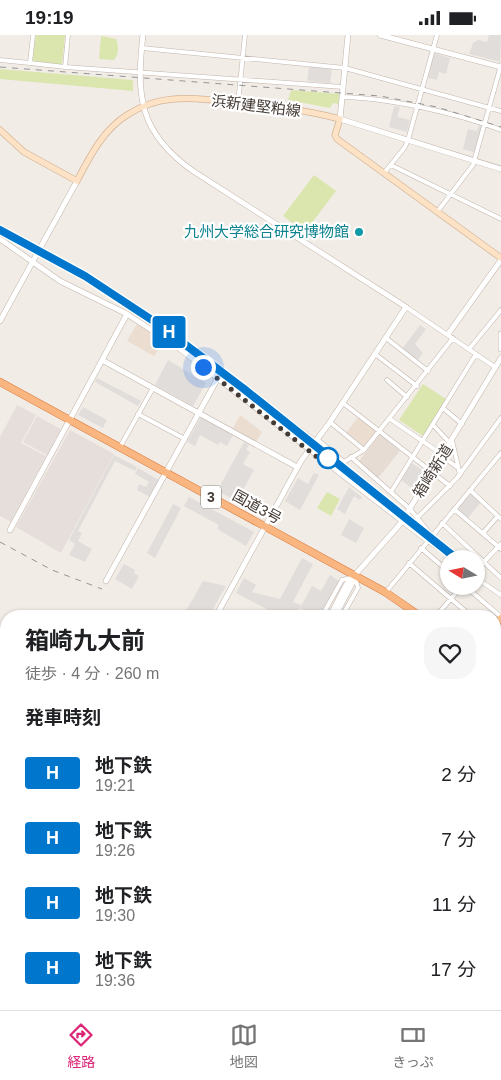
<!DOCTYPE html>
<html lang="ja">
<meta charset="utf-8">
<style>
body{margin:0;font-family:Helvetica,"Noto Sans JP",sans-serif;background:#f6f6f6;color:#202124;height:100vh;display:flex;flex-direction:column;font-size:19px;white-space:nowrap}
*{box-sizing:border-box;margin:0}
p{font-size:16px;color:#757577}
.icon{flex:none;width:28px;height:28px;fill:none;stroke:currentColor;stroke-width:2;stroke-linecap:round;stroke-linejoin:round}
.map{position:relative;flex:1;overflow:hidden}
.drawer{position:absolute;left:0px;top:575px;width:501px;height:400px;display:flex;flex-direction:column;background:#fff;border-radius:20px 20px 0 0;box-shadow:0 1px 4px #0004}
.drawer>*{flex:none}
.badge{padding:0 10px;border-radius:4px;font-size:18px;line-height:32px}
.needle{width:32px;rotate:280deg}
.fabs{position:absolute;left:440px;top:515px;display:grid;gap:10px}
.fabs a{display:grid;place-items:center;width:45px;height:45px;border-radius:50%;background:#fff;box-shadow:0 1px 4px #0004;font-size:25px}
.you{position:absolute;width:25px;height:25px;margin:-12px;border:4px solid #fff;border-radius:50%;background:#1a73e8;box-shadow:0 0 0 8px #1a73e833}
.map>.badge{position:absolute;translate:-50% -50%;box-shadow:0 0 0 2px #fff}
h2{padding:0 25px;font-size:19px;line-height:45px}
.round{display:grid;place-items:center;flex:none;width:52px;height:52px;border-radius:20px;background:#f6f6f6}
.overview{display:flex;align-items:center;justify-content:space-between;height:85px;padding:0 25px}
h1{font-size:24px;font-weight:700;line-height:38px}
ul{padding:0;list-style:none}
li{display:flex;align-items:center;gap:15px;height:65px;padding:0 25px}
li div{flex:1}
li b{display:block;font-size:19px}
li em{font-style:normal}
li .badge{min-width:55px;font-weight:700;text-align:center}
.status{display:flex;justify-content:space-between;align-items:center;height:35px;padding:0 25px;background:#fff;direction:ltr}
.status svg{height:14px;fill:currentColor}
.tab-bar{display:flex;justify-content:space-around;align-items:center;height:70px;border-top:1px solid #e0e0e0;background:#fff;font-size:14px;color:#757577}
.tab-bar a{display:grid;justify-items:center;gap:2px}
.tab-bar .on{color:#db2777}
.map>svg:first-child{display:block}
.residential{fill:#e6dcd4}
.industrial{fill:#e5dedb}
.education{fill:#ebddd0}
.green{fill:#dbe6af}
.parking{fill:#e0dddb}
.water{fill:#a3e2ee}
.lines{fill:none;stroke-linecap:round;stroke-linejoin:round}
.minor-casing{stroke:#c1b4ac;stroke-width:5}
.tertiary-casing{stroke:#c1b4ac;stroke-width:6}
.secondary-casing{stroke:#d4b699;stroke-width:7}
.primary-casing{stroke:#e09e66;stroke-width:8}
.trunk-casing{stroke:#d97739;stroke-width:8}
.motorway-casing{stroke:#d97739;stroke-width:9}
.minor{stroke:#fff;stroke-width:4}
.tertiary{stroke:#fff;stroke-width:5}
.secondary{stroke:#fde2c5;stroke-width:5.5}
.primary{stroke:#fbc696;stroke-width:6}
.trunk{stroke:#fab680;stroke-width:7}
.motorway{stroke:#faa769;stroke-width:8}
.rail{stroke:#959595;stroke-width:1;stroke-dasharray:6 6;stroke-linecap:butt}
.line-casing{stroke:#fff;stroke-width:11}
.line{stroke:#07c;stroke-width:8}
.walk{stroke:#453b35;stroke-width:5;stroke-dasharray:0 9}
.culture-dot{fill:#0f9aa8;stroke:#fff;stroke-width:2}
.stop-dot{fill:#fff;stroke:#07c;stroke-width:2.5}
.labels{text-anchor:middle;stroke-width:4.5;stroke-linejoin:round;paint-order:stroke}
.shield{fill:#fff;stroke:#7d7672;stroke-width:1}
.shield-label{font-size:14px;font-weight:bold;fill:#453b35}
.street-label{font-size:15px;fill:#453b35;stroke:#fff}
.culture-label{font-size:15px;fill:#0d838f;stroke:#fff;text-anchor:end}
</style>
<div class="status"><b>19:19</b><svg viewBox="0 0 49 12"><path d="M0 12V9h3v3zM5 12V6h3v6zM10 12V3h3v9zM15 12V0h3v12zM26 1h20v11H26zM47 4h2v5h-2z"/></svg></div>
<div class="map">
<svg width="501" height="975" viewBox="0 0 501 975">
<rect width="100%" height="100%" fill="#f2ece6"/>
<!-- residential -->
<path class="residential" d="M380,399L400,416L378,443L359,426Z"/>
<!-- industrial -->
<path class="industrial" d="M17,370L36,380L21,408L46,421L11,487L0,481V402Z
M37,381L61,394L47,420L23,407Z
M70,395L114,419L61,518L16,492Z"/>
<!-- education -->
<path class="education" d="M137,289L160,304L155,312L158,315L154,321L127,306Z
M240,380L262,397L256,407L233,393Z
M358,382L377,397L365,412L346,398Z"/>
<!-- green -->
<path class="green" d="M36,0H65L62,30L32,27Z
M101,1L116,4C119,11 119,19 114,25L99,24Z
M0,34L133,45V56L0,44Z
M291,55L340,59L338,69L333,68L330,73L288,65Z
M314,140L336,156L305,197L283,181Z
M423,349L446,364L423,401L399,385Z
M327,457L340,464L331,481L317,473Z"/>
<!-- parking -->
<path class="parking" d="M489,0H501L500,27L469,19L473,8L478,5L487,7Z
M434,18L450,23L446,39L439,37L437,45L428,43Z
M309,31L332,33L330,48L307,46Z
M394,71L400,72L397,82L410,85L407,97L389,92Z
M479,90L483,91L476,118L463,114L468,94L477,96Z
M420,290L426,294L415,309L423,318L417,326L402,314Z
M168,325L206,348L193,371L155,350Z
M231,341L319,405L309,414L226,349Z
M97,343L141,366L138,371L95,347Z
M83,372L107,385L103,393L78,380Z
M201,382L233,400L227,411L220,407L218,410L200,400L195,411L187,407Z
M244,407L249,410L246,415L250,417L243,429L254,435L237,466L217,456Z
M114,420L137,432L135,436L115,426L78,496L82,498L78,506L92,514L85,527L69,520L75,509L69,505Z
M412,428L423,436L412,453L401,445Z
M138,433L159,445L150,462L137,455L139,449L146,452L149,447L135,439Z
M314,438L319,440L300,475L285,466L298,443L308,449Z
M349,452L362,462L360,465L354,461L345,479L337,474Z
M471,457L481,467L468,483L457,474Z
M189,462L254,497L246,511L217,494L219,490L184,471Z
M173,469L181,473L155,523L147,518Z
M349,484L364,493L356,508L341,500Z
M302,523L313,529L293,567L301,570L295,581H280L236,558L244,543L256,550L252,557L280,564Z
M124,529L135,535L134,538L139,541L132,554L115,544Z
M330,540L339,546L320,581L300,573L312,551L321,556Z
M203,546L226,551L209,581H183Z"/>
<!-- water -->
<path class="water" d="M495,872L501,875V959L495,955Z"/>
<g class="lines">
<!-- minor casing -->
<g class="minor-casing">
<path id="minor" d="M142,13L345,33L501,76
M0,25L30,28L33,0
M30,28L65,32L68,0
M65,32L343,52
M342,62C389,63 457,78 501,95
M238,68L245,0
M391,130L501,184
M384,138L405,112L408,105L437,0
M437,177L473,130L501,30
M406,272L495,332
M386,303L428,336
M469,314L501,275
M375,319L417,351
M387,345L407,362
M343,368L450,451
M444,374L462,389
M138,379L185,404
M390,384L443,420
M330,387L364,415
M434,391L450,408
M317,404L344,427L364,415L453,303
M452,405L460,440
M120,412L153,353
M442,421L458,433
M351,422L410,474L432,501
M470,455L501,484
M391,457L476,319
M454,474L501,514
M418,482L457,443L501,383
M442,488L501,543
M483,498L498,481
M428,506L455,524
M421,513L449,537
M409,528L471,581
M476,535L501,509
M479,545L501,560
M465,551L501,582
M386,557L501,418
M322,581L342,545L355,542L358,553L342,581
M436,581L462,551
M495,602L501,607
M495,757L501,752
M495,778L501,779
M495,804L501,807
M495,822L501,811
M495,834L501,837
M495,865L501,868
M373,975L376,969"/>
</g>
<!-- tertiary casing -->
<g class="tertiary-casing">
<path id="tertiary" d="M143,0C136,61 139,98 193,136L406,272L330,387L301,426L216,581
M348,0L340,84L501,134
M380,0L501,32
M0,204L60,246L127,279L176,311L428,506
M0,286L77,146
M448,299L501,225
M501,299V314
M102,325L297,432
M10,495L127,279
M106,546L218,343
M330,581L346,550L401,488L501,323
M335,581L354,545
M0,681L6,684
M0,850L6,853
M0,855L6,858
M215,969L227,975
M422,969L435,975
M433,969L445,975
M114,975L117,969
M122,975L125,969
M248,975L251,969"/>
</g>
<!-- secondary casing -->
<g class="secondary-casing">
<path id="secondary" d="M0,95L24,117L77,146C90,121 103,95 127,80C141,71 158,65 174,64C190,62 207,65 223,66C263,70 302,74 340,84L335,100L337,104L501,223"/>
</g>
<!-- primary casing -->
<g class="primary-casing">
<path id="primary" d="M495,590L501,583"/>
</g>
<!-- trunk casing -->
<g class="trunk-casing">
<path id="trunk" d="M0,347L385,557L420,581
M495,641L501,647"/>
</g>
<!-- motorway casing -->
<g class="motorway-casing">
<path id="motorway" d="M0,668L6,672
M469,969L481,975
M477,969L489,975"/>
</g>
<!-- minor -->
<use href="#minor" class="minor"/>
<!-- tertiary -->
<use href="#tertiary" class="tertiary"/>
<!-- secondary -->
<use href="#secondary" class="secondary"/>
<!-- primary -->
<use href="#primary" class="primary"/>
<!-- trunk -->
<use href="#trunk" class="trunk"/>
<!-- motorway -->
<use href="#motorway" class="motorway"/>
<!-- rail -->
<path class="rail" d="M0,32L380,61L437,72L501,92
M0,192L15,201
M0,507L52,535L102,554"/>
</g>
<g class="lines">
<!-- line casing -->
<g class="line-casing">
<path id="line" d="M0,195L85,241L158,289L244,354L457,524"/>
</g>
<!-- line -->
<use href="#line" class="line"/>
<!-- walk -->
<path class="walk" d="M203,332L327,430L328,423"/>
</g>
<!-- markers -->
<circle class="culture-dot" cx="359" cy="197" r="5"/>
<circle class="stop-dot" cx="328" cy="423" r="10"/>
<g class="labels">
<!-- shield labels -->
<rect class="shield" x="201" y="450.5" width="20" height="23" rx="4"/>
<g class="shield-label">
<text x="211" y="467">3</text>
</g>
<!-- street labels -->
<g class="street-label">
<text transform="translate(256 71) rotate(7)" y="5">浜新建堅粕線</text>
<text transform="translate(433 436) rotate(-58)" y="5">箱崎新道</text>
<text transform="translate(257 472) rotate(29)" y="5">国道3号</text>
</g>
<!-- culture labels -->
<g class="culture-label">
<text x="349" y="202">九州大学総合研究博物館</text>
</g>
</g>
</svg>
<div class="fabs">
<a><svg class="needle" viewBox="-14 -14 28 28"><path d="M0-13l5 13h-10z" fill="#e53935"/><path d="M0 13l5-13h-10z" fill="#757577"/></svg></a>
</div>
<div class="you" style="left:203px;top:332px"></div>
<b class="badge" style="left:169px;top:297px;background:#07c;color:#fff">H</b>
<section class="drawer">
<div class="overview"><div><h1>箱崎九大前</h1><p>徒歩 · 4 分 · 260 m</p></div><a class="round"><svg class="icon" aria-label="heart" viewBox="0 0 24 24"><path d="M12 20l-8-8c-3-5 5-10 8-4 3-6 11-1 8 4z"/></svg></a></div>
<h2>発車時刻</h2>
<ul>
<li><span class="badge" style="background:#07c;color:#fff">H</span><div><b>地下鉄</b><p>19:21</p></div><em>2 分</em></li>
<li><span class="badge" style="background:#07c;color:#fff">H</span><div><b>地下鉄</b><p>19:26</p></div><em>7 分</em></li>
<li><span class="badge" style="background:#07c;color:#fff">H</span><div><b>地下鉄</b><p>19:30</p></div><em>11 分</em></li>
<li><span class="badge" style="background:#07c;color:#fff">H</span><div><b>地下鉄</b><p>19:36</p></div><em>17 分</em></li>
</ul>
</section>
</div>
<nav class="tab-bar">
<a class="on"><svg class="icon" aria-label="directions" viewBox="0 0 24 24"><path d="M12 3l9 9-9 9-9-9zM9 14v-3h6M13 9l2 2-2 2"/></svg>経路</a>
<a><svg class="icon" aria-label="map" viewBox="0 0 24 24"><path d="M3 6l6-2 6 2 6-2v14l-6 2-6-2-6 2zM9 4v14M15 6v14"/></svg>地図</a>
<a><svg class="icon" aria-label="tickets" viewBox="0 0 24 24"><path d="M3 7h18v10H3zM15 7v10"/></svg>きっぷ</a>
</nav>
